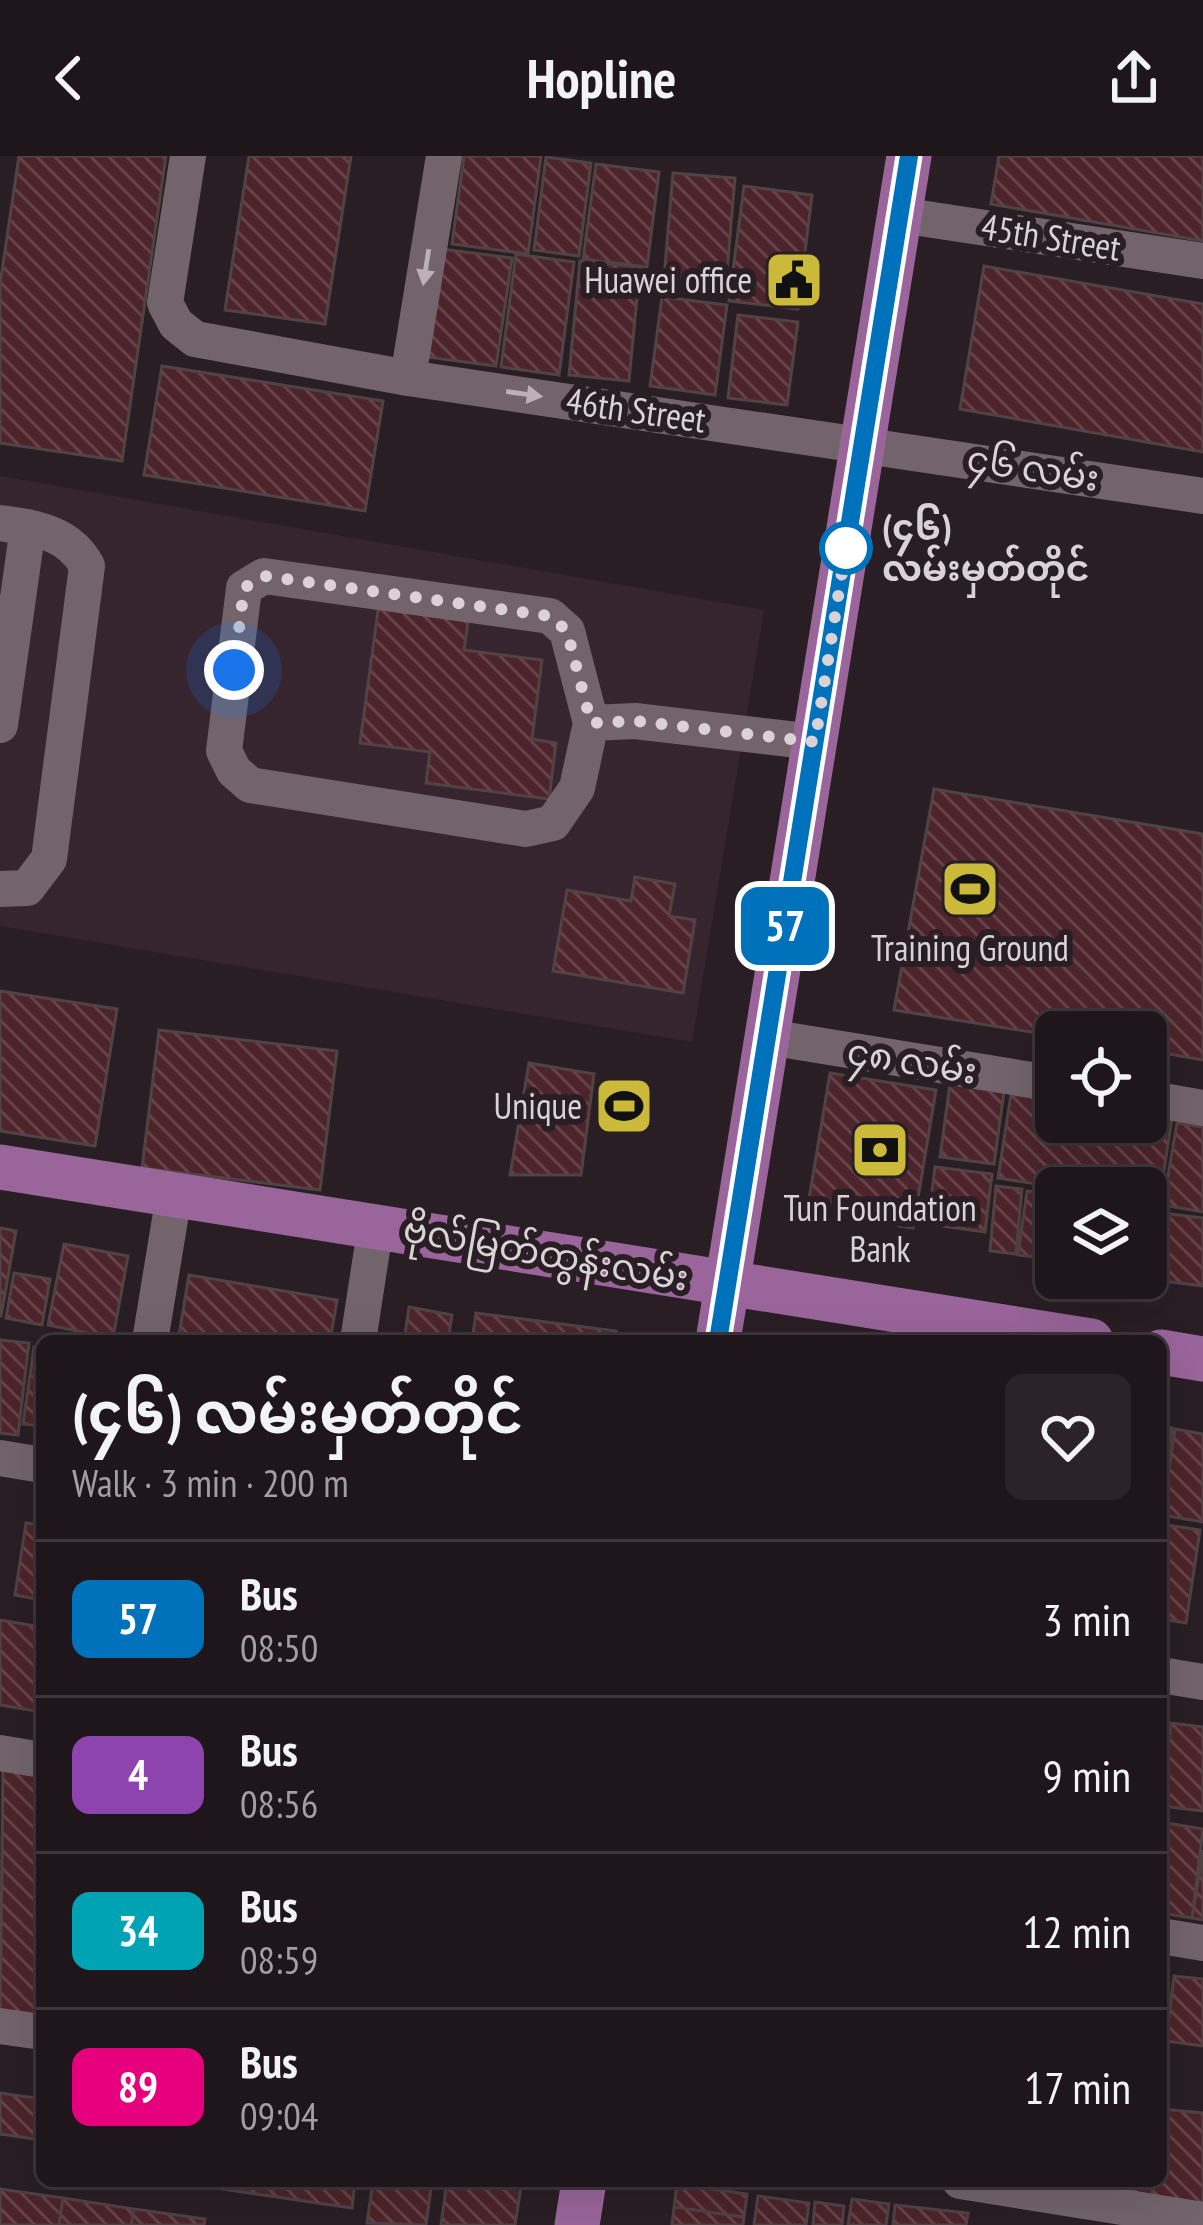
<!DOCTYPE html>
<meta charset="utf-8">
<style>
body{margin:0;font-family:"PT Sans Narrow","Noto Sans Myanmar",sans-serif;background:#2c2328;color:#f1f3f6;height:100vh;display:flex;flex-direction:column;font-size:45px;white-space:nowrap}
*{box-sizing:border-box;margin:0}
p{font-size:39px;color:#a19fa3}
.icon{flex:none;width:66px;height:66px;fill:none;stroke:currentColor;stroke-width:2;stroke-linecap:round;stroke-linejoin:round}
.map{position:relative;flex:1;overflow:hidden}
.drawer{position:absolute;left:36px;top:1179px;width:1131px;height:852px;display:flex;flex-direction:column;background:#1f161b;border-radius:18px;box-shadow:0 12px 48px #0002,0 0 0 3px #3c353a}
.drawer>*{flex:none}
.badge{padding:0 24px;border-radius:18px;font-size:42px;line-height:78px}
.tools{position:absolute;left:1035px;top:855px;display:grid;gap:24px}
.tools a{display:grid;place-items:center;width:132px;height:132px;border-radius:18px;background:#1f161b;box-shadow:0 12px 48px #0002,0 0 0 3px #3c353a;font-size:60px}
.you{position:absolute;width:60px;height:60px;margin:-30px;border:9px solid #fff;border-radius:50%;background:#1a73e8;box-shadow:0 0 0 18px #1a73e833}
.map>.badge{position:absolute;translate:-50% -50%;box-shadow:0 0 0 6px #fff}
.round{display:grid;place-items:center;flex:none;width:126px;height:126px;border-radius:18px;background:#2c2328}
.overview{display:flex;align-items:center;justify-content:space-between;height:204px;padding:0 36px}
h1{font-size:57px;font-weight:700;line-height:90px}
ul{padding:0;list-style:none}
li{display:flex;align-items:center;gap:36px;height:156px;padding:0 36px;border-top:3px solid #3c353a}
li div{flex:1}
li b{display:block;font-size:45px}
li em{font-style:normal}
li .badge{min-width:132px;font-weight:700;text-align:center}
header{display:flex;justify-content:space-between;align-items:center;height:156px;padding:0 36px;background:#1f161b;font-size:54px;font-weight:700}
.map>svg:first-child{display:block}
.built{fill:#36252e}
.building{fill:url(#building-back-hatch);stroke:#514244;stroke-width:3}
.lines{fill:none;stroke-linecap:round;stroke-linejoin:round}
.minor{stroke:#72646a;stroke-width:36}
.major{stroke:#9a659b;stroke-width:45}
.oneway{fill:#bcb1b6}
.line-casing{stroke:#fff;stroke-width:27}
.line{stroke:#0072bc;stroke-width:18}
.walk{stroke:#dbd2d6;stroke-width:12;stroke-dasharray:0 21.6}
.stop-dot{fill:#fff;stroke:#0072bc;stroke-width:6}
.labels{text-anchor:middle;stroke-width:12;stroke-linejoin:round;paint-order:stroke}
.street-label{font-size:36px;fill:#dbd2d6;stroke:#291e24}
.poi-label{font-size:36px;fill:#dbd2d6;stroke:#291e24;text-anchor:end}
.stop-label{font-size:36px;font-weight:bold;fill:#dbd2d6;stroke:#291e24;text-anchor:start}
</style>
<header><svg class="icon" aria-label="back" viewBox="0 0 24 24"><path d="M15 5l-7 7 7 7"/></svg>Hopline<svg class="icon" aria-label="share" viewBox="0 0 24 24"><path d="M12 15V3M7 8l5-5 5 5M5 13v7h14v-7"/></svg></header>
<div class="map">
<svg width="1203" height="2069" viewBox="0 0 1203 2069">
<defs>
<pattern id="building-back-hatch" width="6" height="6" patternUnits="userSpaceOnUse" patternTransform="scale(3)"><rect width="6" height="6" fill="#4d242b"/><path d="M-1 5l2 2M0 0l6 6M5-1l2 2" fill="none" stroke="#664349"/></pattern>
</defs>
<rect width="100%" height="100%" fill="#291e24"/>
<!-- built -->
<path class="built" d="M0,320L764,454L692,886L0,770Z"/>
<!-- building -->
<path class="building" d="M19,0H166L122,305L0,287V128Z
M249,0H351L325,168L225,154Z
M464,0H541L528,98L452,88Z
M999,0H1203V85L991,48Z
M546,1L591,7L579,100L534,94Z
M596,8L659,16L647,111L583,103Z
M673,17L735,22L726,127L664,122Z
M744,30L812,39L798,153L729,145Z
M442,93L512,102L496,210L427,201Z
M516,98L574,106L559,219L501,211Z
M580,105L640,111L629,225L569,219Z
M984,110L1203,148V296L960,253Z
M662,141L727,149L715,239L650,230Z
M738,159L798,166L787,249L728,242Z
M162,210L383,245L365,355L144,319Z
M379,447L469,460L464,494L542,504L532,583L556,587L549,643L426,627L430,596L360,587Z
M934,633L1203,678V904L1146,894V876L1056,880L894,854Z
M635,721L675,728L669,760L695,764L683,837L553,815L567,734L631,745Z
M0,835L117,853L95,990L0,975Z
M159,874L337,895L320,1034L142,1012Z
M529,907L594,918L581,1019H510Z
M830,917L936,934L913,1072L807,1055Z
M950,928L1004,936L994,1008L940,1001Z
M1011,938L1056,945V966H1146V958L1172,962L1159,1047L1146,1045V1032H1062L998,1022Z
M1177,967L1203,971V1056L1163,1049Z
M935,1011L992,1018L985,1076L928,1068Z
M996,1030L1022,1033L1016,1098L990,1095Z
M1027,1035L1056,1039L1053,1103L1018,1099Z
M1146,1055L1203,1062V1130L1139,1122H1146Z
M0,1072L16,1075L1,1160H0Z
M64,1088L128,1100L113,1182L48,1169Z
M14,1117L50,1123L42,1169L6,1162Z
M189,1119L337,1144L330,1185H178Z
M409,1151L452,1159L448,1185H404Z
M476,1157L616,1175L614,1185H472Z
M0,1184L29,1187L18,1279L0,1277Z
M34,1191L42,1192V1270L23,1268Z
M1161,1270L1172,1272L1161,1342Z
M1175,1273L1203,1278V1366L1162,1359Z
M26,1367L42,1369V1444L15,1439Z
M1167,1369L1200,1374L1186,1467L1161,1463Z
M0,1464L42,1471V1556L0,1549Z
M1171,1567L1203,1571V1655L1161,1650Z
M3,1613L42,1619V1869L0,1863Z
M1161,1666L1203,1673L1192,1762L1161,1757Z
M1203,1694V1764L1192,1762Z
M1174,1820L1203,1823V1890L1166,1885Z
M0,1937L42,1943V1984L0,1978Z
M1162,1953L1203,1957V2049L1152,2043L1154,2025H1161Z
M168,2025H355L352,2052Z
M373,2025H432L426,2069L367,2067Z
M447,2025H522L515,2069H441Z
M1074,2025H1154L1152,2043L1073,2034Z
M677,2028L747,2038L744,2061L674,2051Z
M0,2033L63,2042L59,2069H0Z
M758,2040L809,2047L806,2069H754Z
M63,2042L134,2053L131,2069H59Z
M852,2043L889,2048L886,2069H848Z
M815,2046L844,2050L842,2069H813Z
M895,2049L968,2057L966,2069H893Z
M674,2051L744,2061L743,2069H672Z
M134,2053L205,2063L204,2069H131Z"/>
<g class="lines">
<!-- minor -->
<path class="minor" d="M188,0L165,147L176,168L195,183L408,222L1203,340
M900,59L1203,105
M408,222L444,0
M0,367C35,372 69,376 87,410L49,703L27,732L0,733
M591,567L567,475L550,460L264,420L244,432L224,595L234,615L250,629L526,673L553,667L577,632L591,567L635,565L815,586
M0,569L28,371
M768,881L1056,928
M1146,942L1203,952
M150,1185L174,1039
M358,1185L376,1068
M0,1302L42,1309
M1161,1519L1203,1526
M0,1597L42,1604
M1161,1780L1203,1787
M0,1870L42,1876
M960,2025L1203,2064"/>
<!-- major -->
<path class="major" d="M0,1011L1091,1185
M718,1185L909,0
M1161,1196L1203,1203
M577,2069L584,2025"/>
</g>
<!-- one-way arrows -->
<defs><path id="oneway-solid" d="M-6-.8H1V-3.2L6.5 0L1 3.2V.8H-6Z" transform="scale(3)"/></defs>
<g class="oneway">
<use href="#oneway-solid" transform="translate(426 111) rotate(99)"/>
<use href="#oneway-solid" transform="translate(524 238) rotate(8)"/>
</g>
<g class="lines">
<!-- line casing -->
<g class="line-casing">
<path id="line" d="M718,1185L909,0"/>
</g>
<!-- line -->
<use href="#line" class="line"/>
<!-- walk -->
<path class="walk" d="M234,514L244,432L264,420L550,460L567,475L591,567L635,565L815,586L849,372L846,392"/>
</g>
<!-- icons -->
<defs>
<g id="civic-square" transform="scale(3)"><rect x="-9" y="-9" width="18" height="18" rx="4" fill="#cbba39" stroke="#291e24"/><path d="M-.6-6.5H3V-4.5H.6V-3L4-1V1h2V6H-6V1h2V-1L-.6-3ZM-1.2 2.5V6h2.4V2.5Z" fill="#111"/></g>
<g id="stadium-square" transform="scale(3)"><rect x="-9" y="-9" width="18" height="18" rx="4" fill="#cbba39" stroke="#291e24"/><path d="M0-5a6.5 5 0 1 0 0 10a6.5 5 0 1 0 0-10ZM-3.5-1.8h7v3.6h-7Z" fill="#111"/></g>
<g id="bank-square" transform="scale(3)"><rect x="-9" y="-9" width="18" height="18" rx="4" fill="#cbba39" stroke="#291e24"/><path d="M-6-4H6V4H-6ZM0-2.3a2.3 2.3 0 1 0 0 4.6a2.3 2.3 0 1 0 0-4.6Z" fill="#111"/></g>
</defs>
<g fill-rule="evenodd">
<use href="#civic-square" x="794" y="124"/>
<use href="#stadium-square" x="970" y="733"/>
<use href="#stadium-square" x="624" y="950"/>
<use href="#bank-square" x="880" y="994"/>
</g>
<!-- markers -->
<circle class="stop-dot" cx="846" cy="392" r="24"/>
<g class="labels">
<!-- street labels -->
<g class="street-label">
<text transform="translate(1051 81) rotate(9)" y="13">45th Street</text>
<text transform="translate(636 254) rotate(8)" y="13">46th Street</text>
<text transform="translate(1033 312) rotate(9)" y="13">၄၆ လမ်း</text>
<text transform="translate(912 905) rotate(9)" y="13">၄၈ လမ်း</text>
<text transform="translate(546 1097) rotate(10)" y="13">ဗိုလ်မြတ်ထွန်းလမ်း</text>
</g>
<!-- poi labels -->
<g class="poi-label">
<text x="752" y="137">Huawei office</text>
<text x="970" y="805" text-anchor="middle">Training Ground</text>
<text x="582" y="963">Unique</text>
<text x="880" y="1065" text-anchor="middle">Tun Foundation<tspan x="880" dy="41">Bank</tspan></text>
</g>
<!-- stop labels -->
<g class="stop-label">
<text x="882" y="384">(၄၆)<tspan x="882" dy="41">လမ်းမှတ်တိုင်</tspan></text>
</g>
</g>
</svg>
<div class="tools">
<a><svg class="icon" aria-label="locate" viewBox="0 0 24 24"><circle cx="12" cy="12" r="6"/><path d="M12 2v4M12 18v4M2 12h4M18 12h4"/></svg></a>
<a><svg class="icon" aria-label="layers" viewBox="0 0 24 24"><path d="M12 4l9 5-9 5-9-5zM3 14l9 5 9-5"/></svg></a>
</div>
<div class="you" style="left:234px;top:514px"></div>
<b class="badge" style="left:785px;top:770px;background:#0072bc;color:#fff">57</b>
<section class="drawer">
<div class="overview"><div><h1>(၄၆) လမ်းမှတ်တိုင်</h1><p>Walk · 3 min · 200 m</p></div><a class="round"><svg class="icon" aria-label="heart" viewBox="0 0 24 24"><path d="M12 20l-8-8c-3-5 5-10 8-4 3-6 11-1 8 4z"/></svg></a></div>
<ul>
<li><span class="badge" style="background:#0072bc;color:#fff">57</span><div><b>Bus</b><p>08:50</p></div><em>3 min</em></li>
<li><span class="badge" style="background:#8e44ad;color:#fff">4</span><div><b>Bus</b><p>08:56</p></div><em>9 min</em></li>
<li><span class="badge" style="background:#00a3b4;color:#fff">34</span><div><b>Bus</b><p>08:59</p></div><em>12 min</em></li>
<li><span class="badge" style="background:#e6007e;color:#fff">89</span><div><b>Bus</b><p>09:04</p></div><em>17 min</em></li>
</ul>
</section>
</div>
